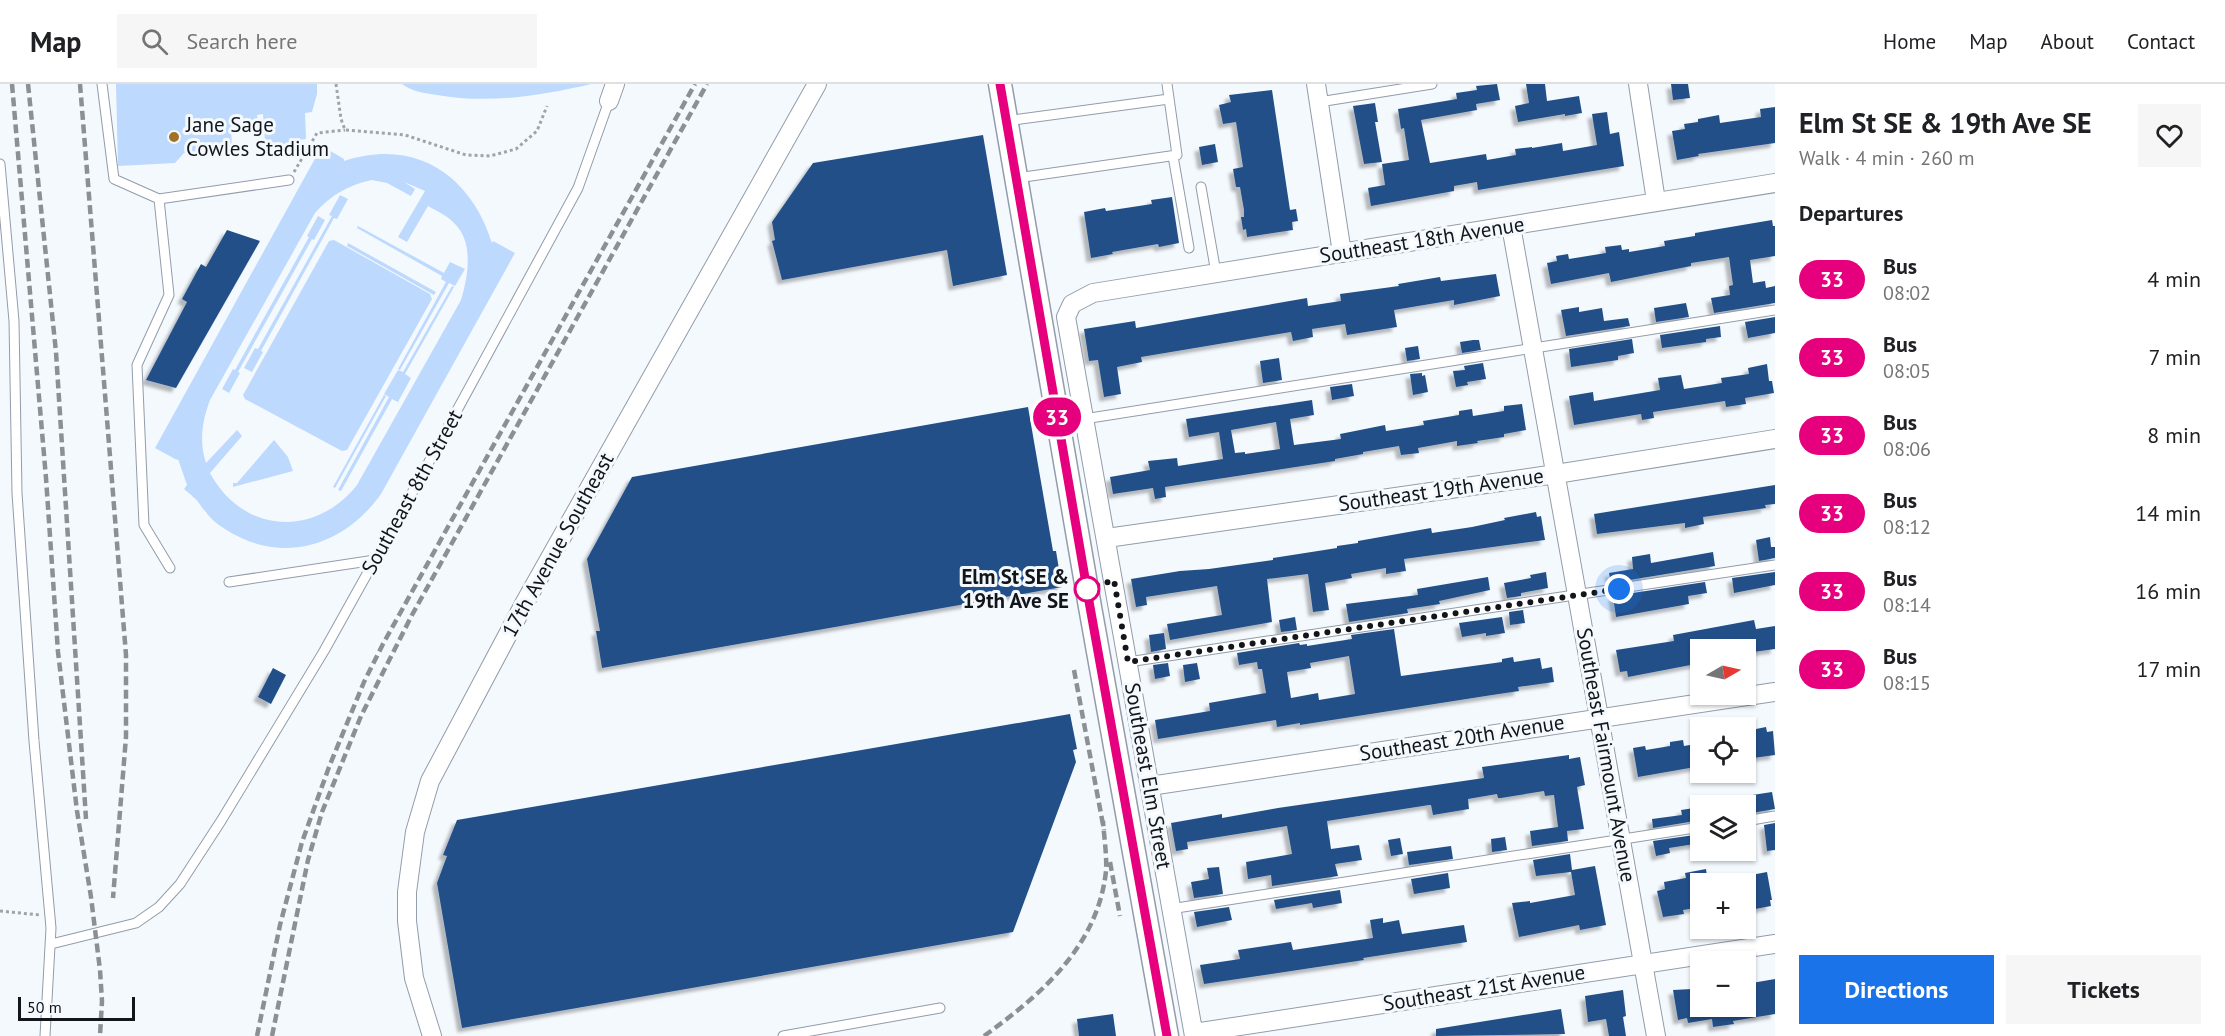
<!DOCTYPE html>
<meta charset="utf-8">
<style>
body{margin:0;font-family:"PT Sans",sans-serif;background:#f6f6f6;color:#202124;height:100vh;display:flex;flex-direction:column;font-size:22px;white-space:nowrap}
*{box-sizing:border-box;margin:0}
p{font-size:20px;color:#757577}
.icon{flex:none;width:33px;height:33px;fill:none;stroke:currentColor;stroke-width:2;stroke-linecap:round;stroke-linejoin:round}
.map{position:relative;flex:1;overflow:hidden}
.side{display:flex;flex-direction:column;background:#fff;width:450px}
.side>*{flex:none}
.badge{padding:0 12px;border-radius:20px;font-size:21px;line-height:39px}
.needle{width:39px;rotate:81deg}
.tools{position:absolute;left:1690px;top:555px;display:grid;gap:12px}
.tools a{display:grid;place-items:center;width:66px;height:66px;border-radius:0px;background:#fff;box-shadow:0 2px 4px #0004;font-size:30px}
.scale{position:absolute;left:18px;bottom:15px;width:117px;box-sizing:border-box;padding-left:6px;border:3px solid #12151a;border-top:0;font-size:16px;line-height:21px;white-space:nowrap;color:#12151a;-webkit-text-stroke:4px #f4f9fe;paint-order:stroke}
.you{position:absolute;width:30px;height:30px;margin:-15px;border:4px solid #fff;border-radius:50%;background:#1a73e8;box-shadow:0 0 0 9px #1a73e833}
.map>.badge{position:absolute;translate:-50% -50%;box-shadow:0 0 0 3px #fff}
h2{padding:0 24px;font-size:22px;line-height:54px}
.round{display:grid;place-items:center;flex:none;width:63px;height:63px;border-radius:0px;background:#f6f6f6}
.headline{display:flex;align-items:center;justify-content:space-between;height:102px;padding:0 24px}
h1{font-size:28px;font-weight:800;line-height:45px}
.action{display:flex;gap:12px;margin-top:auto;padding:12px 24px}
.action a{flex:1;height:69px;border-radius:0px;background:#1a73e8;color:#fff;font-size:24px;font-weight:800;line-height:69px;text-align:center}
.action a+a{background:#f6f6f6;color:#202124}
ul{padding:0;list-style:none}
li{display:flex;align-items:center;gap:18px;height:78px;padding:0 24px}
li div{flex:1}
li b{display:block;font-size:22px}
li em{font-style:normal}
li .badge{min-width:66px;font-weight:700;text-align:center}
header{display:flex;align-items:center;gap:36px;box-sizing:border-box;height:84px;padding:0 30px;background:#fff;border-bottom:2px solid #e0e0e0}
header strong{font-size:28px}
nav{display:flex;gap:33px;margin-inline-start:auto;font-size:21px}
.search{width:420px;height:54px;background:#f6f6f6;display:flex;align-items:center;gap:15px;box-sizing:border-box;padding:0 21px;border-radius:0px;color:#757577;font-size:22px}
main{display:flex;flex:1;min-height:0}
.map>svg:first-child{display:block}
.green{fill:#bdd9fe;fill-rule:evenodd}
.building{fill:#215088;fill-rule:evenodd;filter:url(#shadow)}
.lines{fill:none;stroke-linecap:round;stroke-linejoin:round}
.service-casing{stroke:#929caa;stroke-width:11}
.minor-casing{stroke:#929caa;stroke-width:20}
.tertiary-casing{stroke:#929caa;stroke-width:25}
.path{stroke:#a0a4a9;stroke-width:3;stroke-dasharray:3 3;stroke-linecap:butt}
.service{stroke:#fff;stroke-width:9}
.minor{stroke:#fff;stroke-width:18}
.tertiary{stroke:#fff;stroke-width:22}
.rail{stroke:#8b9095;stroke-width:4.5;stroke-dasharray:9 4.5;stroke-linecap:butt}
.line-casing{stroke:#fff;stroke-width:14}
.line{stroke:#e6007e;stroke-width:9}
.walk{stroke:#12151a;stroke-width:6;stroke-dasharray:0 10.8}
.poi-dot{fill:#a17225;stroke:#f4f9fe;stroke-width:2}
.stop-dot{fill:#fff;stroke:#e6007e;stroke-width:3}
.labels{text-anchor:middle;stroke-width:6;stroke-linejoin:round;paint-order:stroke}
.poi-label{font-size:21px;fill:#12151a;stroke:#f4f9fe;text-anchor:start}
.street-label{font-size:21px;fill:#12151a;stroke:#f4f9fe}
.stop-label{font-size:21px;font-weight:bold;fill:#12151a;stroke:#f4f9fe;text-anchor:end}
</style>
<header>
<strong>Map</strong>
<div class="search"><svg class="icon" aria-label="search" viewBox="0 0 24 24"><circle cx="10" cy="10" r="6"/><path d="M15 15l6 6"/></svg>Search here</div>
<nav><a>Home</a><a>Map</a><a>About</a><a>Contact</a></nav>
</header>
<main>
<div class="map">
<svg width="1775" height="952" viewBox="0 0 1775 952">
<defs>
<filter id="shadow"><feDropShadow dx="-4.5" dy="4.5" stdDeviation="1.5" flood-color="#0004"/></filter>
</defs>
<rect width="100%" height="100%" fill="#f4f9fe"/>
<!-- green -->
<path class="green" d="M116,0H317V10L312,28L305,29L306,55L299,56V70L266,72L263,30L257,31L258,38L231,40L232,67L184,69L175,79L118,82Z
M402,0H591C540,12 489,20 437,11C424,9 413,8 402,0Z
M322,62L344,75V77C415,54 470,90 492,159L493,157L515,169L381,410C344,462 282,482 225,445C218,441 210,434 205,427C201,423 198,416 193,413C192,411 187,408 184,405L187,401L178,375L177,376L155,364ZM372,96L387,99L411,112L415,105L404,98L425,107L398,153L407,158L428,122C437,127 448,132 455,140C474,159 468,193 461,216L357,401C315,454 243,450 210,389L242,352L237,346L206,379C199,358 202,337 210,316L315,129C331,111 348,101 372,96Z
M340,111L348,115L337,135L334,134L261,267L263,268L252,288L244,284L255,264L258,265L332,132L329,131Z
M318,132L325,136L314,156L312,155L238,288L240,289L229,309L222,305L233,285L235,286L309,153L307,152Z
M358,142L444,189L450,178L465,185L455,202L449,199L400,286L398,285L446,198L441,195L442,192L357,144Z
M334,156L430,210L432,215L347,366L342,367L245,315L243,311L329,157Z
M348,159L436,208L434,211L347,162Z
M452,202L454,203L405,290L411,294L398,318L392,315L341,407L338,406L389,313L384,310L398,286L403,288Z
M384,311L386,312L335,404L333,403Z
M274,356L288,373L293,387L233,403V399H237Z"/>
<!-- building -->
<path class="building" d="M1497,0L1500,16L1476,20L1477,26L1421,36L1430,79L1486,70L1487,76L1516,71L1515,65L1532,63V64L1562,59L1563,67L1597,61L1592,30L1607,28L1610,50L1619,48L1624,82L1478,106L1477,98L1454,102V107L1371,122L1368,104L1385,101L1382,80L1409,76L1404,44L1401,45L1398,25L1457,15L1456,9L1477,6L1476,2Z
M1526,0H1545L1547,17L1579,12L1582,29L1565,32V30L1518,38L1515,22L1529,19Z
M1671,0H1688L1690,14L1673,16Z
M1272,6L1290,126L1296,125L1298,137L1292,138L1293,146L1247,153L1246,145L1243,146L1241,133H1244V126L1240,103H1236L1233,85L1243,83L1236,38L1223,40L1219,21L1231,18L1229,11Z
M1375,19L1378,38H1375L1382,78L1364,80L1353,22Z
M1775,23V59L1698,70L1699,72L1677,76L1672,47L1685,45L1684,40L1698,38V35L1719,31L1720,39L1761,33L1760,25Z
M983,51L1007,191L953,202L947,166L782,196L772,157L775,156L772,138L813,79Z
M1215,60L1218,78L1202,81L1199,63Z
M1172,113L1179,159L1159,163L1158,160L1112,168L1113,170L1091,174L1084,128L1105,124L1106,127L1152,120L1151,116Z
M1772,136L1773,142H1775V172L1750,176L1753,199L1765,197L1766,204L1775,202V219L1714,229L1711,214L1730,211L1729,202L1733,201L1729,173L1691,179V182L1611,198L1609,189L1551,200L1547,179L1557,177L1556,172L1568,170L1569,175L1606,169L1605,163L1621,161L1622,166L1629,165V168L1665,162L1664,157L1695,152V149Z
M227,146L260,157L176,304L146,296L187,218L182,215L201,180L206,183Z
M1496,190L1500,212L1454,221V216L1394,226L1397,243L1347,251L1345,240L1312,245L1313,253L1293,257L1291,248L1141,273L1142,278L1117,283L1121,310L1104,313L1098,276L1089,277L1084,245L1135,237L1136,244L1307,214L1308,222L1341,217L1340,210L1399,202L1398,200L1440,193L1441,197Z
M1686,219L1689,233L1656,238L1654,224Z
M1579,223V228L1602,224L1604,237L1628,234L1630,242L1566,252L1561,226Z
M1775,233V249L1748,254L1745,238Z
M1720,242L1721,253L1706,255V258L1662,264L1660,251Z
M1632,255L1634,269L1618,272V276L1571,283L1569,265Z
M1473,256H1479L1481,266L1462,269L1460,258Z
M1418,262L1420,275L1407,277L1405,264Z
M1279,274L1282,296L1263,299L1260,277Z
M1483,279L1486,295L1467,298L1468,301L1456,303L1453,287L1465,286L1464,282Z
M1767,280L1769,297H1772L1774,309L1745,314L1746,320L1726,323L1725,317L1653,328L1654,334L1642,336L1641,330L1574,341L1569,312L1593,308L1594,317L1660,306L1658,294L1681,291L1684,305L1722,299L1721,294L1749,290L1748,284Z
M1422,289V292L1425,291L1428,308L1413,311L1410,290Z
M1352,300L1354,312L1332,316L1330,303Z
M1312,316L1314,331L1290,335L1294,361L1341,355L1340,350L1385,341L1386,347L1424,341L1423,337L1459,331V327L1472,325L1473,332L1504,327V322L1522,320L1526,346L1504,350V353L1477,357L1478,359L1457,362V357L1418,364L1419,369L1401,371L1399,362L1363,368V370L1335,375V377L1165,403L1166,413L1155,415L1153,404L1113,410L1110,393L1150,386L1148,377L1177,374L1178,382L1223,375L1219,348L1189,353L1186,335ZM1276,338L1280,365L1245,370V368L1235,369L1231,346Z
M1028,323L1053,467H1056L1062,503L602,584L596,547H600L587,475L632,393Z
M1775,401V420L1765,421L1766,424L1703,433L1704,440L1685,444V439L1597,450L1594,430Z
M1536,428L1537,433L1541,432L1545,456L1404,475L1406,487L1386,490V484L1351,490L1352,494L1325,499L1329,526L1313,528L1308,490L1267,495L1272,538L1170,556L1167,540L1222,531L1217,502L1146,513L1147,521L1136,523L1131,495L1180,487L1209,485L1273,476V474L1337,464V462L1358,459V457L1431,444L1432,449L1472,443L1505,436L1504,434Z
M1770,453L1771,463H1775V474L1759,477L1756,456Z
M1713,468L1715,482L1611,499L1609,489L1633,485L1632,473L1650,470L1651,479Z
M1546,488L1548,504L1521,509V512L1507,514L1504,499L1531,494L1530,491Z
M1775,488V501L1734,509L1732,494Z
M1488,493L1490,506L1439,517L1440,520L1407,525L1408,529L1349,538L1346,520L1418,511L1417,505Z
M1705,498L1707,509L1688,512L1689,520L1616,533L1613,512Z
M1523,526L1525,539L1510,541L1509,528Z
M1295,533L1297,546L1281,548L1279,536Z
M1502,533L1505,549L1486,552V549L1462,553L1459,539Z
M1754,536L1756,545L1775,542V565L1746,569V566H1699L1701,579L1628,593L1627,587L1620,588L1616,566L1674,557L1673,551Z
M1394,545L1401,592L1502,578V575L1513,573L1514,578L1540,574L1542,585L1552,583L1554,598L1518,603L1519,607L1492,611L1300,641V639L1277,643L1276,636L1158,655L1155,636L1210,627L1209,619L1266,609L1262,585H1258L1257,578L1239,581L1237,569L1299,559L1300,561L1307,560V562L1352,555L1351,551ZM1349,572L1355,610L1319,616L1318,609L1291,614L1287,588L1311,584L1310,579Z
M1164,549L1166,565L1151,568L1149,551Z
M1168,579L1170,592L1155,595L1153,581Z
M1197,579L1200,595L1185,598L1183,581Z
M273,584L286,591L271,620L258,613Z
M1070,630L1077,665L1073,666L1076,678L1013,848L462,944L437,799L447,772L443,771L457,736Z
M1766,643L1767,648L1773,647L1775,671L1746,675V647Z
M1683,656L1684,662L1701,659V682L1638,693L1633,664L1645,662L1646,666L1670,662V658Z
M1569,671V675L1580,673L1585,701L1577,703L1584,745L1567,747L1568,757L1532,762L1530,747L1558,743L1554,711L1545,712L1544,707L1501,714H1498L1497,710L1468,715L1469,725L1433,731L1431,721H1429L1327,737L1331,765L1359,761L1362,776L1335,780L1338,792L1272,802L1271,791L1248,795L1246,778L1292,770L1287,742L1187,758L1188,765L1176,767L1171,739L1222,730V734L1278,724L1484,694L1482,683Z
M1772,708L1775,725L1746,730V712Z
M1701,723V736L1653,744L1652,735L1682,731L1681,726Z
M1775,739V766L1767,767L1764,741Z
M1701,750V759L1669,764L1670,769L1656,772L1653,757Z
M1505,753L1507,766L1492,768L1491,755Z
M1400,754L1403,770L1391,772L1388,756Z
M1451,762L1453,775L1409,781L1407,768Z
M1570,770L1572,786L1595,782L1606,841L1580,846L1579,841L1519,853L1512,819L1530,817V819L1575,811L1571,788L1536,792L1533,776Z
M1219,783L1223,810L1194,814L1191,798L1209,795L1207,784Z
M1706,785L1708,800H1701V823L1683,826L1684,830L1663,833L1657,807L1665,805L1664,798L1686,794L1685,789Z
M1767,788L1772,816H1770L1771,822L1755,825L1753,819H1751L1746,792Z
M1448,789L1450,804L1414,810L1411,795Z
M1340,806L1342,819L1313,824L1312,819L1276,825L1274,816Z
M1229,823L1232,836L1197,843L1194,828Z
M1383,834V839L1399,836L1402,850L1464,841L1467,858L1363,874L1364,876L1204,900L1200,881L1240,875L1238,866L1291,858L1293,866L1373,854L1370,836Z
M1775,895V930L1733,937L1734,940L1713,943L1712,935L1688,939L1687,934L1678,936L1673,906L1692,905L1693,910H1696L1698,922H1746V900Z
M1623,906L1626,932L1623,933L1626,952H1609L1606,935L1588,938L1585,912Z
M1561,925L1565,950L1436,952V945Z
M1113,930L1116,952H1079L1077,935Z"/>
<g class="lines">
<!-- service casing -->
<g class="service-casing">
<path id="service" d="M102,0L114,95L159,115L169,211L137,281L144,441L170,484
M1319,18L1432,0
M1006,37L1169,15
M1173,72L1189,164
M0,80L14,237L17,409L34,657L51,844L45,952
M1017,94L1177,71L1167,0
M1201,103L1216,189
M159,115L289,96
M1084,335L1775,226
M229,498L375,476
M1128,578L1775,481
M1746,737L1775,732
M1170,825L1701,743
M51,860L136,839L159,823L180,800L221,737L324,567L406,420L578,104L609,17
M783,952L940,924"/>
</g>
<!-- minor casing -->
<g class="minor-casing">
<path id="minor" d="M1316,0L1342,169
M1638,0L1656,117
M609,17L615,0
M1511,142L1656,952
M1107,454L1556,390L1775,355
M1150,702L1775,608
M1194,949L1775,860
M432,952L414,894L407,837V808L415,748L430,697L524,520L817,0
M1194,952L1066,233L1072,220L1093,209L1775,99"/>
</g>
<!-- tertiary casing -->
<g class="tertiary-casing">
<path id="tertiary" d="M1000,0L1090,523L1167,952"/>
</g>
<!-- path -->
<path class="path" d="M336,0L341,35L345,46L405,51L466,71L490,72L516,65L537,47L547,22
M294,88L317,49L345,46
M0,827L40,831"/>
<!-- service -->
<use href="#service" class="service"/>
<!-- minor -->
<use href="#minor" class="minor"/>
<!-- tertiary -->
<use href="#tertiary" class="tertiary"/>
<!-- rail -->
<path class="rail" d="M12,0L46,394L58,568L77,727L91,813L100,886L102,917L100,952
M28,0L56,268L86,735
M80,0L126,571V653L113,814
M1074,586L1104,746
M1110,778L1120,832
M257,952L280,841L302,758L329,683L364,598L383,560L444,450L695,0
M272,952L308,776L322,728L361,632L412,531L707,0
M984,952C1041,911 1098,862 1106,787C1107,771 1104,753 1103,737"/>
</g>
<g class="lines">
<!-- line casing -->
<g class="line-casing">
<path id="line" d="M1000,0L1090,523L1167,952"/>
</g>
<!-- line -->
<use href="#line" class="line"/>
<!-- walk -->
<path class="walk" d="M1087,505L1114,496L1128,578L1619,505"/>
</g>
<!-- markers -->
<circle class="poi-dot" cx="174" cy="53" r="6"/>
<circle class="stop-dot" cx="1087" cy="505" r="12"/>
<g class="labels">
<!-- poi labels -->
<g class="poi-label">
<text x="186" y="48">Jane Sage<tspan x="186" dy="24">Cowles Stadium</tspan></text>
</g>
<!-- street labels -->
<g class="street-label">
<text transform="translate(1422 156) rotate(-9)" y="7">Southeast 18th Avenue</text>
<text transform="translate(1441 406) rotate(-8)" y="7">Southeast 19th Avenue</text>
<text transform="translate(412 408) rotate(-61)" y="7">Southeast 8th Street</text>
<text transform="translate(558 461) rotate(-61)" y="7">17th Avenue Southeast</text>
<text transform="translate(1462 654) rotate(-9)" y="7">Southeast 20th Avenue</text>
<text transform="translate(1606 671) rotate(80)" y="7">Southeast Fairmount Avenue</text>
<text transform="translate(1148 692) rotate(80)" y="7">Southeast Elm Street</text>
<text transform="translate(1484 904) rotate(-9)" y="7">Southeast 21st Avenue</text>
</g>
<!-- stop labels -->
<g class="stop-label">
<text x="1069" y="500">Elm St SE &amp;<tspan x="1069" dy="24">19th Ave SE</tspan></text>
</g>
</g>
</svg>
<div class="tools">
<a><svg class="needle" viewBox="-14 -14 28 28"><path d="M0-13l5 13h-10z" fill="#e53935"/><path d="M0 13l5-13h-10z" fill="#757577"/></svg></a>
<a><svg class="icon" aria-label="locate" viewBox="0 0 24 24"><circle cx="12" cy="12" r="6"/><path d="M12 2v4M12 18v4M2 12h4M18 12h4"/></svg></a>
<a><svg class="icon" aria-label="layers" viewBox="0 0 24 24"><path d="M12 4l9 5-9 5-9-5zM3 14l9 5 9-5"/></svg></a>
<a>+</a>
<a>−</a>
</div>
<div class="scale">50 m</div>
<div class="you" style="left:1619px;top:505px"></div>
<b class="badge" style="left:1057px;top:333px;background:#e6007e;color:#fff">33</b>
</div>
<section class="side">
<div class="headline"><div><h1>Elm St SE &amp; 19th Ave SE</h1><p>Walk · 4 min · 260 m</p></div><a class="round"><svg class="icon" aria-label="heart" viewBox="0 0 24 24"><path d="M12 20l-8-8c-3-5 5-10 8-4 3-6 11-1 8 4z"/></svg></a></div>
<h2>Departures</h2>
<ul>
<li><span class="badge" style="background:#e6007e;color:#fff">33</span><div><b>Bus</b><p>08:02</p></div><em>4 min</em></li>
<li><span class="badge" style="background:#e6007e;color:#fff">33</span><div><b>Bus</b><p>08:05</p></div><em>7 min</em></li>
<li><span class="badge" style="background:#e6007e;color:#fff">33</span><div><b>Bus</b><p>08:06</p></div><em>8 min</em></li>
<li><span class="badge" style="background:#e6007e;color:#fff">33</span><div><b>Bus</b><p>08:12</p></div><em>14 min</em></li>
<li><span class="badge" style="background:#e6007e;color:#fff">33</span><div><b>Bus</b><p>08:14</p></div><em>16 min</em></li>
<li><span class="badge" style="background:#e6007e;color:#fff">33</span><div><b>Bus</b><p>08:15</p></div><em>17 min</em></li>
</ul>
<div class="action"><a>Directions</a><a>Tickets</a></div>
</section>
</main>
